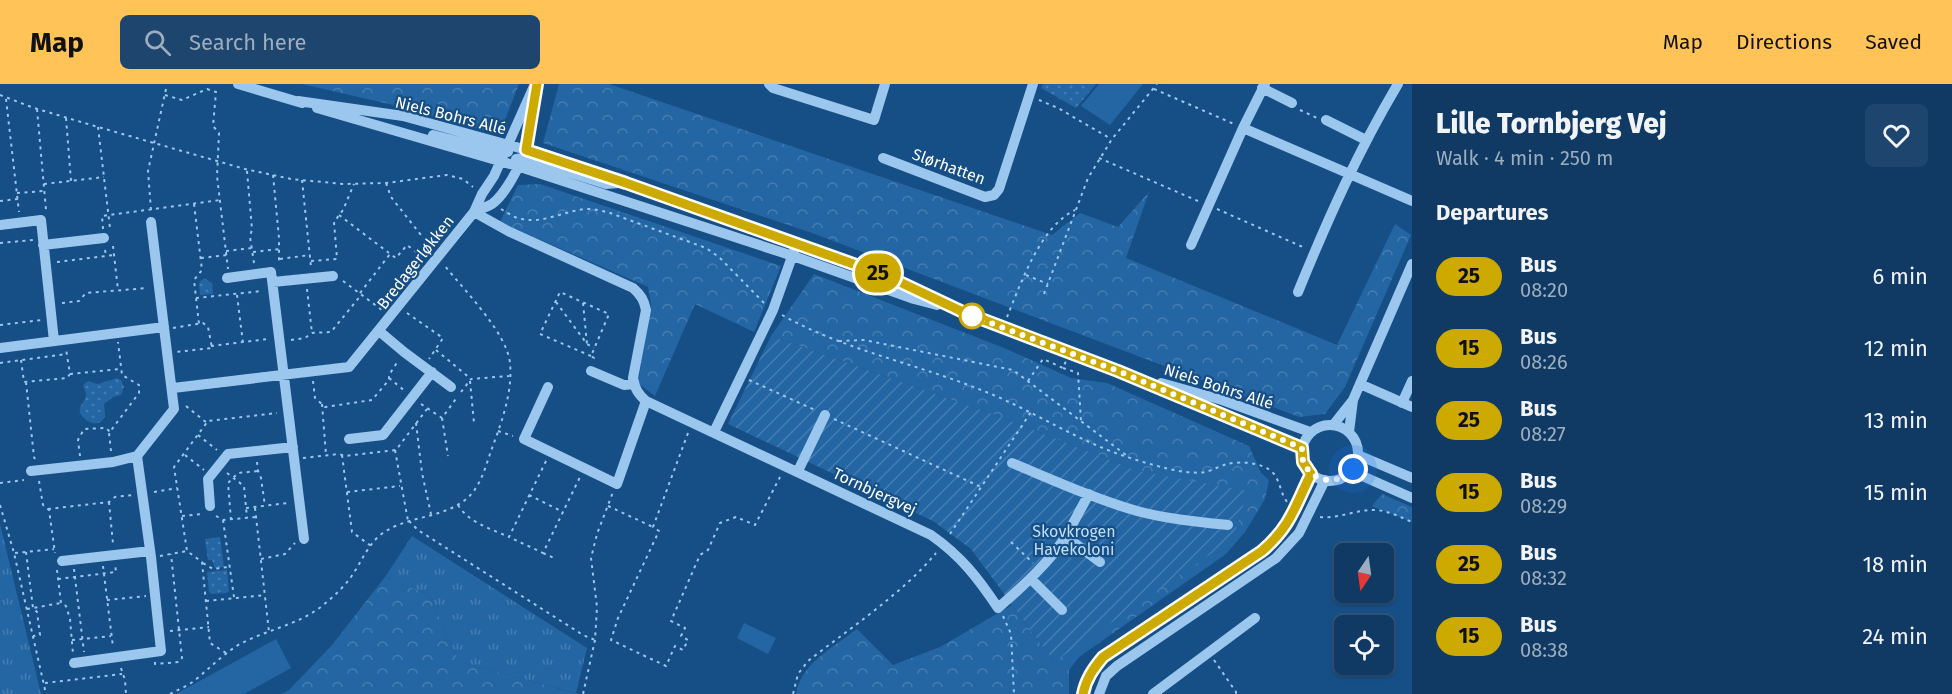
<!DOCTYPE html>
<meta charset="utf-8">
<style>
body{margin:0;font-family:"Fira Sans",sans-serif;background:#1e456d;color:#f1f3f6;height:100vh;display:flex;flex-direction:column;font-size:22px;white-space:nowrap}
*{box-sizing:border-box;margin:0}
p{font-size:20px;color:#9cadbf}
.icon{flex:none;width:33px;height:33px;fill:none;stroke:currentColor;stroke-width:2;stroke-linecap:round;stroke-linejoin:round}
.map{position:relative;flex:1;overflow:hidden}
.drawer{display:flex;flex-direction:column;background:#103a64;width:540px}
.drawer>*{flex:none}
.badge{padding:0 12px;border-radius:20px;font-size:21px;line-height:39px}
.needle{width:39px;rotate:193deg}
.buttons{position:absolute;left:1334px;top:459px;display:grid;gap:12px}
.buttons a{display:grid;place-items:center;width:60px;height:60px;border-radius:9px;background:#103a64;box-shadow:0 2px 4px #0004,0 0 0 2px #305478;font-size:30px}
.you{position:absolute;width:30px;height:30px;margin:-15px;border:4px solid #fff;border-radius:50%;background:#1a73e8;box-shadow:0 0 0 9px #1a73e833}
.map>.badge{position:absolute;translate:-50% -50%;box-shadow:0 0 0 3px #fff}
h2{padding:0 24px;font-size:22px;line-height:54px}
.round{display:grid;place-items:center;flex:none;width:63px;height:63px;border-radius:9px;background:#1e456d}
.headline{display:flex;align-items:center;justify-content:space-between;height:102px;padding:0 24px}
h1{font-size:28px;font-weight:800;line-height:45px}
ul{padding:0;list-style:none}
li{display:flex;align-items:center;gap:18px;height:72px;padding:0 24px}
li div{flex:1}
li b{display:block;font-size:22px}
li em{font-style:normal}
li .badge{min-width:66px;font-weight:700;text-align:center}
header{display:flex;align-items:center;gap:36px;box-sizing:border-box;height:84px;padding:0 30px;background:#ffc357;color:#111}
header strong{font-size:28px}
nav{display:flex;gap:33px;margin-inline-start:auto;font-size:21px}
.search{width:420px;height:54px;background:#1e456d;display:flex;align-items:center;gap:15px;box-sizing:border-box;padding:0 21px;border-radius:9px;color:#9cadbf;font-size:22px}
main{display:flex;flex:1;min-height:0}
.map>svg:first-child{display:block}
.grass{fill:url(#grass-tufts)}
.forest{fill:url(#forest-crowns)}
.park{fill:url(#park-dots)}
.garden{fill:url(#garden-furrows)}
.pitch{fill:#2466a4}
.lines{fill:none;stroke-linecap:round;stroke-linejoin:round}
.path{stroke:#9bc6ee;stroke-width:2;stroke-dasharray:3 4.5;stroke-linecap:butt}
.minor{stroke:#9bc6ee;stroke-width:10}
.line-casing{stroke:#fff;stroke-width:14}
.line{stroke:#ca0;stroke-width:9}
.walk{stroke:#fff;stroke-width:6;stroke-dasharray:0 10.8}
.stop-dot{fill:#fff;stroke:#ca0;stroke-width:3}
.labels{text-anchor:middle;stroke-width:4.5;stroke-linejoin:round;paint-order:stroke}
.street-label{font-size:16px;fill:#fff;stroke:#164e86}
.park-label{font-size:16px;fill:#c0dffa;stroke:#164e86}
</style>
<header>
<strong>Map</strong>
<div class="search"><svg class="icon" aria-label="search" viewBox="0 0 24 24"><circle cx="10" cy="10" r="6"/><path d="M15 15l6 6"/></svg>Search here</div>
<nav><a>Map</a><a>Directions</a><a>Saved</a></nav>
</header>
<main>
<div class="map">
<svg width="1412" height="610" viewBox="0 0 1412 610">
<defs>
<pattern id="grass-tufts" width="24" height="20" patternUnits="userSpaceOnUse" patternTransform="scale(1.5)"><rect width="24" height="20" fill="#2466a4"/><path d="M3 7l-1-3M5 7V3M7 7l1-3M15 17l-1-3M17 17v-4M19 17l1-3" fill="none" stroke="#457db2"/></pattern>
<pattern id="forest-crowns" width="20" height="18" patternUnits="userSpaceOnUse" patternTransform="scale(1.5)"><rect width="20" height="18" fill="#2466a4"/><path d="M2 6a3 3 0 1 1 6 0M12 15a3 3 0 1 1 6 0" fill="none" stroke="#457db2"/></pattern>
<pattern id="park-dots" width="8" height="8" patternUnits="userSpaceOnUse" patternTransform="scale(1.5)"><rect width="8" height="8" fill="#2466a4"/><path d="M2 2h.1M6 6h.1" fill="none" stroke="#457db2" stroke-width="1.8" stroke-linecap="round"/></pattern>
<pattern id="garden-furrows" width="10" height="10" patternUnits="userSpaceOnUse" patternTransform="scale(1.5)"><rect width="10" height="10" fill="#2466a4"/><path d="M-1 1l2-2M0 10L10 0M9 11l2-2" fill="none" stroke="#457db2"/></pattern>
</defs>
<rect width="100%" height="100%" fill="#164e86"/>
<!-- grass -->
<path class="grass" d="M0,439L1,444L41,610H0Z
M412,452L587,564L576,609L459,578L429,511L385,493Z"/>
<!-- forest -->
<path class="forest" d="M302,0H519L499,51L402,23Z
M559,0H609L1052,151L1080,129L1118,143L1149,108L1126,174L1337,261L1395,140L1411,151L1345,303L1325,330L1299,333L815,150L543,59Z
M540,100L781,182L754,248L695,220L655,312L638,299L651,221L648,203L500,138L518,101Z
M814,190L1004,264L1071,294L1107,299L1249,362L1261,389L1269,396L1265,415L1245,448L1226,470L1079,573L1069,586V610H796C801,579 834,563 857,545L893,581L940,563L1012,521L1054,578L1172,394L1138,387L998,332L771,252Z
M1382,410L1412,423V438L1372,422Z
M385,493L429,511L459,578L579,610H281L289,606L332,561Z"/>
<!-- park -->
<path class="park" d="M1043,0H1096L1076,24L1041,4Z
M204,194L212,199L213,210L200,211L199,199Z
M117,294L121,296L124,303L121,311L113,313L104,320C104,324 106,331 104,334C98,345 84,337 80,329C78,322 86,317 86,310C85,307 84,304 83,301L88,297L98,300Z
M220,453L224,483L215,484L212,476H208L205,455Z
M227,486L229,507L227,509L212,510L209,508L207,488Z"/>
<!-- garden -->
<path class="garden" d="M771,252L998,332L1138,387L1248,407L1235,448L1212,469L1054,578L971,465L933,437L728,340Z"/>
<!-- pitch -->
<path class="pitch" d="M1099,0H1143L1110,41L1081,22Z
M744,539L776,554L768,570L737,554Z
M276,555L291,584L244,610H176Z"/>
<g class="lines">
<!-- path -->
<path class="path" d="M1154,5L1234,40
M0,11L34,24L98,43L245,85L291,95L343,100L386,99L447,91L463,95L473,103
M165,11L182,16L207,5L216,8L213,42L219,49L217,92L228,185
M6,15L19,128
M1039,16L1058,24L1111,55
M37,25L46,126
M1300,26L1317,34
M66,34L71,97
M98,43L110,144
M1099,74L1198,117
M247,87L252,145L250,153L254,179
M273,91L279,154V180
M302,96L311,183
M386,99L391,113L432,165
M44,100L104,93
M17,109L44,107
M0,117L18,115
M194,120L202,186L194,196L199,240
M501,125C508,129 514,134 522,135C544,140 566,126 587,125C595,125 603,127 610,129L706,164L719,173L765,220
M1217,125L1305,164
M151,126L148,87L166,5
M339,131L389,169
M103,145L102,132L220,116
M0,159L33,156
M113,162L118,206
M105,166L106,172
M226,167L252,164
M253,168L280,165
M201,174L227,171
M280,175L310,171
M311,177L337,175L334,138L343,126L354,100
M57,178L114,171
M1026,191L1048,200
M343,197L382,226
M307,205L312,249
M360,209L390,170L396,174L407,161L423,173
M1044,210L1088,94L1112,55L1157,0
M237,211L243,259
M196,214L262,207
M556,218L587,260L594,264
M62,219L79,217L86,209L148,204
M583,219L587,260
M407,229L443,254L429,275
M782,231C846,267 919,280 986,308C1024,323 1059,345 1096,361C1118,371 1142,378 1165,384C1177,387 1193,390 1206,388C1213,386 1220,382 1227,380C1241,377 1264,378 1274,390C1280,398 1281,410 1287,418
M1007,233C1021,199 1040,143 1075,126
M0,241L42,236
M173,244L203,239L208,243L212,264L176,268
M291,256L305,254L312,249L331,248L362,210
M839,257L864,256L1013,286L1126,371
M211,262L268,255
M436,266L471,295
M591,272L540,250L560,208L609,230L591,272L594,274L593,278
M21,276L24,298L67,294L70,290L66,265
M0,279L67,270
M1063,284L1078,289L1081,337
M70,290L121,285
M389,294L405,307
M749,296L815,326
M313,297L315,314L325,323L372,316L389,296V291L398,277
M470,297L474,339
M1028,297L1043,275L1063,284L1066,277
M26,298L34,373L35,375
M461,308L471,295L509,292
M322,320L326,371
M421,320L442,334L458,312
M186,322L207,339
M442,334L448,372
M834,335L981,403
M416,339L422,389L431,430
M498,347L513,352
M688,349L653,443L659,447L618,534L611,556L666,582L675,562L683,566L688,556L681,552L685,544L671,537L700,471L708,466L720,439L736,433L755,441L780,393
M198,351L217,366
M395,366L408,437
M111,367L109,349L139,309V301L122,291L118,258
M185,371L204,386
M342,371L352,448L371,462
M80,372L78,356L84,345L106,344L110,348
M303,374L339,370L345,372L396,366L427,325
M546,377L509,453L543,469L580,393
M257,378L258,387L261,394L265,422
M227,389L244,402L247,434
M39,397L43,421L49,426L55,469
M0,399L24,396
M154,408L177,404
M347,408L400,402
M529,411L563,428
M109,418L113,460
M0,421L14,469L46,610
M458,421C468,438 491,445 509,453
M608,422L653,443
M246,424L288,419
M255,424L269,548
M48,425L109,418L115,413L133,411
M182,432L203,430
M216,432L223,436L256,433
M1320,433C1339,435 1357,425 1376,426C1389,427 1400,433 1412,438
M223,436L234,513
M231,436L228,399L238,389L258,387
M409,437L418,446L583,551L595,556
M950,450L1031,328
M1011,458L1033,479
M26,468L33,524L37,528L40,551L33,552
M15,469L54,465
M543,469L554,474
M160,472L187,467
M261,475L285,470L295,459
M203,479L213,485L228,483
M103,482L113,563
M74,485L84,568
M57,486L61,519L66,522L70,535L73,570
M58,495L116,488L115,480
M107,516L146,512
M206,517L265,511
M27,525L61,519
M1003,532L1011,550L1014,610
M170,547L209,543
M72,556L111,552
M226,569L210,559L202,478L187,467L174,383L208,337L277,329
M1214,576L1236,608V610
M155,578V580L179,578L182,574L171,470
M121,584L125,596L126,610
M45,599L122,590
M170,610C178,606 187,602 194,597C210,584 223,570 240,560C266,546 298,541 322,522C333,513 343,504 351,493C361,479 366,464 379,452C402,433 435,435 459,420C479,409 484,387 491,367C501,340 513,308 510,279C507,249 464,206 445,182
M583,610L595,556L597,523L591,474L597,450L613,408
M793,610L798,590L808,577C849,545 903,509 936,469"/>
<!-- minor -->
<path class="minor" d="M238,0L302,19
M769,0L773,4L874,36L885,0
M1262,4L1292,19
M298,17L403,32L527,66L626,99L887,192L963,228L1118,287L1302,364
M317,24L517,82L793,172L914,215L937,221
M1326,36L1366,56
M1243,44L1412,117
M433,51L504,69L508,68
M883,74L985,113L994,111L999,105L1033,0
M516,75L523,74L606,100L619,99
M474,128L508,147L633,204C641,211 644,216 646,226L633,294C635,305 638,310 646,317L931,451C961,472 978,494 998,524C1023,502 1048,480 1066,452C1074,438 1081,424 1089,410
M474,128C480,125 487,123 492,120C506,110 519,82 527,66L535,10
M0,141L41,136L54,257
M43,161L104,154
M1191,161L1243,44L1265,0
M227,194L271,188L304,455
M273,198L333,192
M1298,208C1327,137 1358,67 1398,0
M379,247L404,268L451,303
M0,264L164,243
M591,287L624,301L634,300
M1161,299L1222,316L1310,348
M1360,300L1412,323
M548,303L524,355L617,400L646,317
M173,304L349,283L474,128L482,110L494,92L535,0
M1402,319L1412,297
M1334,340L1353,316
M1302 369a28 28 0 1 1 56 0a28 28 0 1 1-56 0Z
M714,348L773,226L794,167
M1349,348L1353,316L1412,180
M349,355L383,351L432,288
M1358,371L1412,394
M1012,379C1053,396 1095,415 1137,427C1167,435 1198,438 1228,441
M31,387L113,378L137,372
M798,387L825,331
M1351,387L1412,414
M210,422L208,395L228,370L293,363
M1065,452L1100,478
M62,477L150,467
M1031,495L1062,526
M74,579L161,567L151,473L137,372L174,325L151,138
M1083,610L1092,586L1103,573L1262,467C1291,442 1295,422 1311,390
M1099,610L1106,592L1117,582L1276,474L1299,449L1325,396
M1153,610L1255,534"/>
</g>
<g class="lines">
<!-- line casing -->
<g class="line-casing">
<path id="line" d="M537,0L526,66L626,99L887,192L963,228L1118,287L1302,364L1303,378L1311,390C1295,422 1291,442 1262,467L1103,573C1093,585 1086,595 1083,610"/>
</g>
<!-- line -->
<use href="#line" class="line"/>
<!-- walk -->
<path class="walk" d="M972,232L1118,287L1302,364C1299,394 1334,407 1353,385"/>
</g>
<!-- markers -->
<circle class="stop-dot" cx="972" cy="232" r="12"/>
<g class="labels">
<!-- street labels -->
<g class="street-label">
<text transform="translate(451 31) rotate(14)" y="6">Niels Bohrs Allé</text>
<text transform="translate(949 82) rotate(20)" y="6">Slørhatten</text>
<text transform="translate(415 178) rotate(-52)" y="6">Bredagerløkken</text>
<text transform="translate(1219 302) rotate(18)" y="6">Niels Bohrs Allé</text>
<text transform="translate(875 407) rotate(25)" y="6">Tornbjergvej</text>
</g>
<!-- park labels -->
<g class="park-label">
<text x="1074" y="453">Skovkrogen<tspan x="1074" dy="18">Havekoloni</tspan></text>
</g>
</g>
</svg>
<div class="buttons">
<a><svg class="needle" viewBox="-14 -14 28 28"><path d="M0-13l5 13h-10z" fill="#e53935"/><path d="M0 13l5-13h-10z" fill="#9cadbf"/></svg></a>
<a><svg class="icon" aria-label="locate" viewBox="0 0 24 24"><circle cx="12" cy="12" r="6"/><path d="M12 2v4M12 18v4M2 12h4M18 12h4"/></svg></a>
</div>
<div class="you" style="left:1353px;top:385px"></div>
<b class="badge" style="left:878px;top:189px;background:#ca0;color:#111">25</b>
</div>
<section class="drawer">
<div class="headline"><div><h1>Lille Tornbjerg Vej</h1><p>Walk · 4 min · 250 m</p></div><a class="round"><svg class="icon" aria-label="heart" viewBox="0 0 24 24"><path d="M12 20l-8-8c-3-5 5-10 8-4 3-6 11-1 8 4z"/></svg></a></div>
<h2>Departures</h2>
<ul>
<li><span class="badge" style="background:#ca0;color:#111">25</span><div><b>Bus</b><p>08:20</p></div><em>6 min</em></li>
<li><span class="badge" style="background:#ca0;color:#111">15</span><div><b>Bus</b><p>08:26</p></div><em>12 min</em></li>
<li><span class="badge" style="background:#ca0;color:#111">25</span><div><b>Bus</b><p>08:27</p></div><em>13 min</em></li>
<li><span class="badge" style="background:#ca0;color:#111">15</span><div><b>Bus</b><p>08:29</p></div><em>15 min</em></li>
<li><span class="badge" style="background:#ca0;color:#111">25</span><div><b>Bus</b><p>08:32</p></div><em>18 min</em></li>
<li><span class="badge" style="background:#ca0;color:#111">15</span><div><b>Bus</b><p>08:38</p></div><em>24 min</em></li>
</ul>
</section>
</main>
